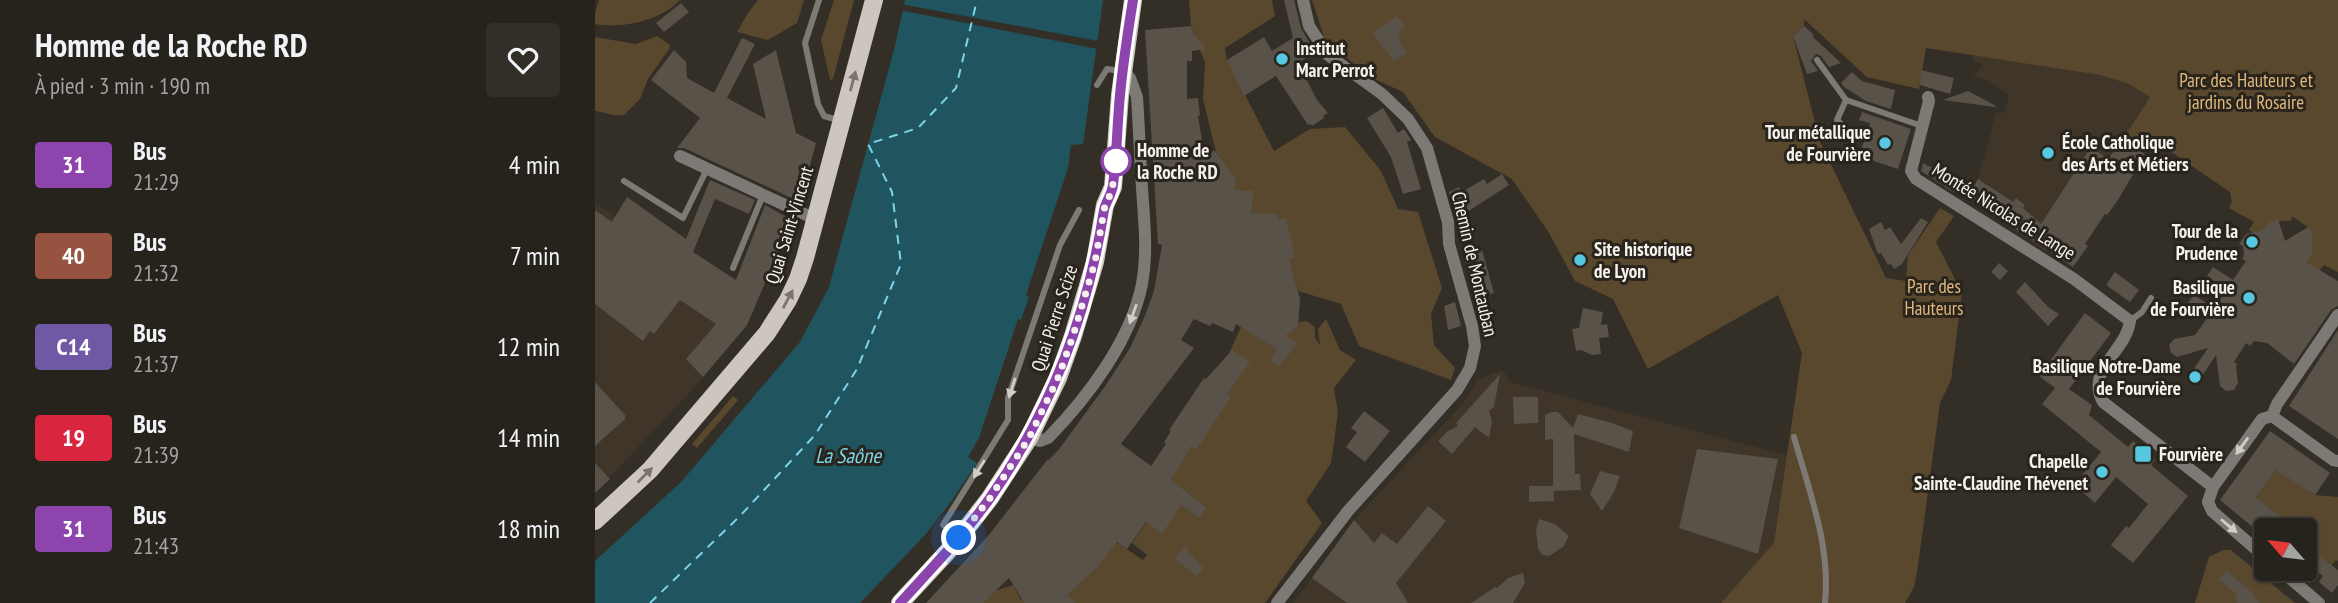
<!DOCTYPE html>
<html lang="fr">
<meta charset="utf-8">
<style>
body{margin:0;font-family:"PT Sans Narrow",sans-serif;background:#322f29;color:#f1f3f6;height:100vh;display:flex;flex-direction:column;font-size:26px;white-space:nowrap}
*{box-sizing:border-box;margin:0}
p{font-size:23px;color:#a4a4a3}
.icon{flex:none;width:38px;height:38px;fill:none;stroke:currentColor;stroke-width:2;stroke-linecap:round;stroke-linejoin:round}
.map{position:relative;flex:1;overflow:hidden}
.sheet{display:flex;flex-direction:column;background:#26221c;width:595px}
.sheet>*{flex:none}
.badge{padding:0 14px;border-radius:5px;font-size:24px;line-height:46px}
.needle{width:46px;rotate:298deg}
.buttons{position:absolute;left:1659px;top:518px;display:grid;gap:14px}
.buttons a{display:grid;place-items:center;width:63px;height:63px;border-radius:7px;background:#26221c;box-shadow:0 2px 5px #0004,0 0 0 2px #423f3b;font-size:35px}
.you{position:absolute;width:35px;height:35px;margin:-18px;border:5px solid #fff;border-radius:50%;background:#1a73e8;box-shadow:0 0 0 10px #1a73e833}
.map>.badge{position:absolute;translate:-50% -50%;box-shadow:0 0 0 4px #fff}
.round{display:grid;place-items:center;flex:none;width:74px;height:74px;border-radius:7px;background:#322f29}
.overview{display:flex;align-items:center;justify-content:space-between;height:119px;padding:0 35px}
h1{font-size:33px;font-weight:700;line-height:52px}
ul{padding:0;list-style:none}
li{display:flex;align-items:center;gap:21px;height:91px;padding:0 35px}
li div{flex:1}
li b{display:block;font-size:26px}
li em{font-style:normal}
li .badge{min-width:77px;font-weight:700;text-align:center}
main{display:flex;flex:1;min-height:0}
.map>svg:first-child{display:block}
.built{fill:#3f3528}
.green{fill:#5a482e;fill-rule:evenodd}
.water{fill:#205560}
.pier{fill:#332e26}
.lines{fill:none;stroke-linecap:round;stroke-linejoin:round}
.ferry{stroke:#7dd5e8;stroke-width:2;stroke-dasharray:9 7;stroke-linecap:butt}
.building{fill:#585249}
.lane{stroke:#7d7a76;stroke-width:6}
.street{stroke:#7d7a76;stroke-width:12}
.primary{stroke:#ccc6be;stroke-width:18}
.oneway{fill:#7a756d}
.oneway2{fill:#d1cdc9}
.line-casing{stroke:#fff;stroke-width:16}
.line{stroke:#8e44ad;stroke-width:10}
.walk{stroke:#f5f1ec;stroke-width:7;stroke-dasharray:0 12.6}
.poi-dot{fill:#56c9e1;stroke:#29241c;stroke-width:2.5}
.stop-dot{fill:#fff;stroke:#8e44ad;stroke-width:3.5}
.labels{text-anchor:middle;stroke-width:6;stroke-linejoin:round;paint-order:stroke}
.poi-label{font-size:19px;font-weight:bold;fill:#f5f1ec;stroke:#29241c;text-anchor:end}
.park-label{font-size:19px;fill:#e1b97e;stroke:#29241c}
.stop-label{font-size:19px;font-weight:bold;fill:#f5f1ec;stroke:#29241c;text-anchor:start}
.street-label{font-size:19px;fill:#f5f1ec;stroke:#29241c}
.water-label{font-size:21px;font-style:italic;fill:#7dd5e8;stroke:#29241c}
</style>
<main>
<section class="sheet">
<div class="overview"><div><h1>Homme de la Roche RD</h1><p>À pied · 3 min · 190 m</p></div><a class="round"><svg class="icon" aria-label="heart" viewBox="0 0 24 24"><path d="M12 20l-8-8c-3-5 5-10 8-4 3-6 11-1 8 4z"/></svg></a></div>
<ul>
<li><span class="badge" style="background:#8e44ad;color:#fff">31</span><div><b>Bus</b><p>21:29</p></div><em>4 min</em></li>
<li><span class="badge" style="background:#965340;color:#fff">40</span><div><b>Bus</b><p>21:32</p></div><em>7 min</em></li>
<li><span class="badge" style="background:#6f59a5;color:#fff">C14</span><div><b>Bus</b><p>21:37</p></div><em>12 min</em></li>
<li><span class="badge" style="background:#d7263d;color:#fff">19</span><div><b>Bus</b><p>21:39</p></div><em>14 min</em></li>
<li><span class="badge" style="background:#8e44ad;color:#fff">31</span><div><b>Bus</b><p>21:43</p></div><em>18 min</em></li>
</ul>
</section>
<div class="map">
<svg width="1743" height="603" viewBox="0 0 1743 603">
<rect width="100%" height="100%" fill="#332e26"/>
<!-- built -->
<path class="built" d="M1378,54L1505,75L1534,84L1555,96L1528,139L1505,168L1500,181L1453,253L1372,198L1383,179L1401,113L1410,112L1414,95L1394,81L1378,76L1389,64L1377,62Z
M0,203L160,309L152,325L98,389L0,493Z
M908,370L915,382L1214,461L1218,603H698L759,520L867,404L883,379Z"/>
<!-- green -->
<path class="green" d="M4,0H85C65,21 27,29 0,24V13Z
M163,0H209L202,23L173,40L142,32L153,13Z
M239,0H259L238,79L235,80L226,40Z
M594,0H677L680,16L630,48L632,60L679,151L715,129L750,127L786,171L803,209L823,212L847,288L836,314L839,345L860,368L856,380L764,346L746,304L703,291L682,220L655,215L640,190L621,152L608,99L610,63L596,26Z
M717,0H1743V272L1729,265L1721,275L1705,264L1717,243L1714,228L1700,218L1697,217L1696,221H1684L1667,238L1654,230L1659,222L1634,208L1637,202L1635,192L1563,143L1552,145L1551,148L1531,134L1555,97L1534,84L1505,75L1331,48L1324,89L1272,77L1209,19V26L1198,36L1225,142L1291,278L1311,281L1313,255L1345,208L1359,216L1341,242L1367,293L1356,380L1345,403L1322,573L1319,587L1310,603H1126L1179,543L1207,353L1183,295L1053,369L1018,299L980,281L954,233L917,179L840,137L808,92L775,77L730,40Z
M62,36L75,45L74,49L53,79L45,99L29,115C19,117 10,112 0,111V37L41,44Z
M731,319L745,350L761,360L739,388L743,413L736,463L711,501L727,523L670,603H467L469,592L517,544L523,543L548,560L552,555L537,543L574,490L576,481L646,327L681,333L686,325L699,330L703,327L704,322L712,321L720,327V338L725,345L723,329ZM594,494L612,508L605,518L587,505Z
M138,396L143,400L102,448L97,444Z
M1682,468L1720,495L1743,497V561L1741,560L1737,565L1711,546L1710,547V530H1695L1698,527L1661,497Z
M1628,550H1636L1700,603H1600L1614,557Z
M418,585L426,600L434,596L437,603H377L400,591Z"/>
<!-- water -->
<path class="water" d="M310,0H508L488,144L476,145L473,168L431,295L434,297L426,320L423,319L384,438L373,457L382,463L355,503L330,535L265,603H0V561L86,482L205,342L234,287L300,46Z"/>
<!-- pier -->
<path class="pier" d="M306,4L503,41V49L304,10Z"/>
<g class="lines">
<!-- ferry -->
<path class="ferry" d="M55,603L145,516L220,435L262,369L306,264L297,192L273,144L323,128L361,88L382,0"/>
</g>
<!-- building -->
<path class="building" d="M689,0H699L706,28L720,52L703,63L722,100L733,113L728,116L729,118L717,126L716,124L713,125L681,76L649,96L632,60L669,37L677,51L698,38Z
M86,3L94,12L69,32L61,23Z
M802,16L810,27L805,30L804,40L812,53L799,61L777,33Z
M596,26L599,35L611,49L597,51V61H592V99L603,98L605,115L603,116L609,152L620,151L640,178V190L658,191L656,213L682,214L683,219H691L700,258L694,259L705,299L703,327L690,336L702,343L685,366L675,361L682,349L641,324L638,332L617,323L615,326L599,319L586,340L599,348L526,444L556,466L571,444L569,442L576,431L574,430L609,378L611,379L637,350L655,362L632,394L636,397L605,444L601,449L596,446L576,480L612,508L605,518L586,505L567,534L551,522L532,549L522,542L502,567L472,595L480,603H429L414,578L388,603H331L393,536L453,459L454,460L465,448L511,385L535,348L549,318L559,291L567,245L563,244L550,30Z
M1209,26L1219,35L1218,37L1246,63L1234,67L1226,56L1221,54L1216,61L1223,71L1212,74L1198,36Z
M147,38L160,44L132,98L171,119L158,64L181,50L201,133L221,143L205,202L89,148H82L105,118L56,80L79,50L91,62L92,78L119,93Z
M1326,70L1359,78L1355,94L1325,85Z
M1257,72L1267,81L1300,90L1296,109L1271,101L1249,87L1246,83Z
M1373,91L1401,106L1400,107L1348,100Z
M788,108L803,133L809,129L816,140L812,142L826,189L808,194L796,157L772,118Z
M1267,112L1316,129L1303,169L1264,156L1275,123L1264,120Z
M1528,139L1550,154L1523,200L1512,215L1510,214L1490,244L1493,246L1478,267L1373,197L1355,190L1326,171L1328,163L1377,189L1383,179L1418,202L1421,198L1430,205L1428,208L1446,224L1496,147L1513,159Z
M907,174L914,185L861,219L854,192L864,187L867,192L889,179L892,184Z
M115,180L160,200L154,214L120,199L98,252L141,280L170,205L197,220L152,325L108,377L91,359L121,324L85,300L59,334L55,331L48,341L0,304V210L17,222L32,197L91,239Z
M1326,218L1333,222L1307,264L1299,269L1296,264L1293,265L1286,253L1283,254L1274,229L1286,222L1290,230L1295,227L1306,244Z
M1683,219L1690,241L1713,227L1717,232V254L1711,262L1743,281V306L1736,310L1699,364L1672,343L1659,341L1655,346L1651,343L1639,362L1642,364L1641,367L1643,383L1639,390L1631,391L1625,386L1621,355L1603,382L1594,376L1613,348L1582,357L1576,353L1574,345L1579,339L1600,335L1613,317L1593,303L1599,295L1619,308L1632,289L1612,276L1618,267L1638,280L1651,261L1647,259L1649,255L1648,246L1644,244L1651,234L1668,230L1672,224Z
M887,250L899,293L882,298L869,255Z
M1404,263L1413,271L1405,280L1396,272Z
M1520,272L1544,290L1535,302L1511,285Z
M1430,282L1453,307L1464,314L1453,326L1421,292Z
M860,302L866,326L853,330L849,306Z
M988,308L1008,312L1006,325L1012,324L1014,337L1004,338L1006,354L997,355L986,350L981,351L977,329L984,328Z
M1490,313L1516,333L1474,389L1497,405L1494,415L1533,447L1538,441L1553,454L1560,460L1556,465L1593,496L1538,563L1516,545L1531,526L1534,528L1553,504L1521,477L1500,503L1479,485L1506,452L1447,404L1460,388L1444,376Z
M1743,330V439L1694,406Z
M905,374L899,407L894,411L897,421L894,438L880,427L857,454L843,441L853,431L863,426L861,423Z
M0,382L30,415V419L0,446Z
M918,397H943V423L919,424Z
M769,411L795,431L770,462L751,447L762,432L756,428Z
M956,412H963L978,428L983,414L1017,423L1038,431L1034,452L979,434L980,474H985L986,490L959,491V501L934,502V486H958V439L950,440V415Z
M1675,431L1735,473L1720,495L1681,470L1661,497L1702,530H1671V538L1625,500Z
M1102,449L1183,459L1163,554L1084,528Z
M0,463L15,479L0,493Z
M1005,471L1025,476L1019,492L1007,511L995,494Z
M833,506L851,521L801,583L813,603H752L717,578L759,520L779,543L787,533L802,544Z
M944,519L960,524L974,536L968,547L954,556L947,555L943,549L941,530Z
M1710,544L1743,570V585L1737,593L1724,582L1728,576L1710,562Z
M589,546L608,568L602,576L580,559Z
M1632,571L1656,592L1664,603H1642L1640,593L1623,579Z
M928,573L930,583L918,603H876L900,587L902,588L913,578Z"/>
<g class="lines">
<!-- lane -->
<path class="lane" d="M224,0L210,43L223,104L229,116L246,121
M1222,60L1251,100L1327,126
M502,85L512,69L526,71
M1251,100L1242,120L1262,139
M29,181L88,218L112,169
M138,268L168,195
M1535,321L1547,312L1556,298
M1199,437C1214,491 1236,546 1230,603
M363,537L348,525L413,420V398L465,245L484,210"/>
<!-- street -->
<path class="street" d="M1333,97L1334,101L1316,171L1321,179L1479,279L1535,321C1531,352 1490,369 1508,402L1618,487
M85,156L220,219
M1677,416L1682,404L1743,315
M434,438L445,441L453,438C493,397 536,340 547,284C553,252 549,220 547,188C545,157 544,127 542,97L535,78L528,71
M1671,558L1617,511L1613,502L1618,487L1667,419L1677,416L1738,460L1743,461
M1684,569L1724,603
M682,603L753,511L862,390L875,368L880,346L877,326L854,244L853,222L832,148L813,119L787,94L733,55L714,26L708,0"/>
<!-- primary -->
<path class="primary" d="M0,521L55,470L172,333L193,300L203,279L210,258L279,0
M305,603L357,547L395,498L434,438L463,378L478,336L500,262L510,205L518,187L525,95L538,0"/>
</g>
<!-- one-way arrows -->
<defs><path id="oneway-solid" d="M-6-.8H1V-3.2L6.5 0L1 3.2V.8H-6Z" transform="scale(1.75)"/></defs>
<g class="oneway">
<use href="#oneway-solid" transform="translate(258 81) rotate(-75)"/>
<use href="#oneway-solid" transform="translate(193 299) rotate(-62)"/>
<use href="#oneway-solid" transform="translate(50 475) rotate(-45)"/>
</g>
<g class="oneway2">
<use href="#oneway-solid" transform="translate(538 314) rotate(110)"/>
<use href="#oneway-solid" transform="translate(417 388) rotate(108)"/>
<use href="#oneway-solid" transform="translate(1647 446) rotate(126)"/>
<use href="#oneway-solid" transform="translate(384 469) rotate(122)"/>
<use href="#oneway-solid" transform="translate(1634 526) rotate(40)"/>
</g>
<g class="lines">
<!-- line casing -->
<g class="line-casing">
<path id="line" d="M305,603C336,569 368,536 395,498C455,412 493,314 509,210C511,201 517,194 518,185C522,155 522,125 525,95C528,63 533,31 538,0"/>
</g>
<!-- line -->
<use href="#line" class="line"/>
<!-- walk -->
<path class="walk" d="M364,538L395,498L434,438L463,378L478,336L500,262L510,205L517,191L521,161"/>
</g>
<!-- markers -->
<g class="poi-dot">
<circle cx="687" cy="59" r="7"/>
<circle cx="1290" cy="143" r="7"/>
<circle cx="1453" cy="153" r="7"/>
<circle cx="1657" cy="242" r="7"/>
<circle cx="985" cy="260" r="7"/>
<circle cx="1654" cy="298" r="7"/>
<circle cx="1600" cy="377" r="7"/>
<rect x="1539" y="445" width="18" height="18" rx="3.5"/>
<circle cx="1507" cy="472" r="7"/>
</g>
<circle class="stop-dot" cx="521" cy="161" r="14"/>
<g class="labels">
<!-- poi labels -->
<g class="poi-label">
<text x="701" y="55" text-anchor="start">Institut<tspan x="701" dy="22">Marc Perrot</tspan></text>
<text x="1276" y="139">Tour métallique<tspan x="1276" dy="22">de Fourvière</tspan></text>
<text x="1467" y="149" text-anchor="start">École Catholique<tspan x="1467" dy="22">des Arts et Métiers</tspan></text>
<text x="1643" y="238">Tour de la<tspan x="1643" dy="22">Prudence</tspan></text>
<text x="999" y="256" text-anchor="start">Site historique<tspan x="999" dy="22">de Lyon</tspan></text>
<text x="1640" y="294">Basilique<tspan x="1640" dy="22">de Fourvière</tspan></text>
<text x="1586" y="373">Basilique Notre-Dame<tspan x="1586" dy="22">de Fourvière</tspan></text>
<text x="1564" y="461" text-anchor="start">Fourvière</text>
<text x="1493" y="468">Chapelle<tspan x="1493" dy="22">Sainte-Claudine Thévenet</tspan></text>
</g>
<!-- park labels -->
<g class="park-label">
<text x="1651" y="87">Parc des Hauteurs et<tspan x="1651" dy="22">jardins du Rosaire</tspan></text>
<text x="1339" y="293">Parc des<tspan x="1339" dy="22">Hauteurs</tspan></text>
</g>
<!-- stop labels -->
<g class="stop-label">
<text x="542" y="157">Homme de<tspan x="542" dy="22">la Roche RD</tspan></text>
</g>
<!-- street labels -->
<g class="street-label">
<text transform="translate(1409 211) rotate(32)" y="7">Montée Nicolas de Lange</text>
<text transform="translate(194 225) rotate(-73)" y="7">Quai Saint-Vincent</text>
<text transform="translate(880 264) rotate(77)" y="7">Chemin de Montauban</text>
<text transform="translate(459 318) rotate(-72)" y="7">Quai Pierre Scize</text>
</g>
<!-- water labels -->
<g class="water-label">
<text x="253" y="463">La Saône</text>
</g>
</g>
</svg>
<div class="buttons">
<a><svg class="needle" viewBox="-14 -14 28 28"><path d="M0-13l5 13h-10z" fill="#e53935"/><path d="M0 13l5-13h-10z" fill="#a4a4a3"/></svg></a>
</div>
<div class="you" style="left:364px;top:538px"></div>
</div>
</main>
